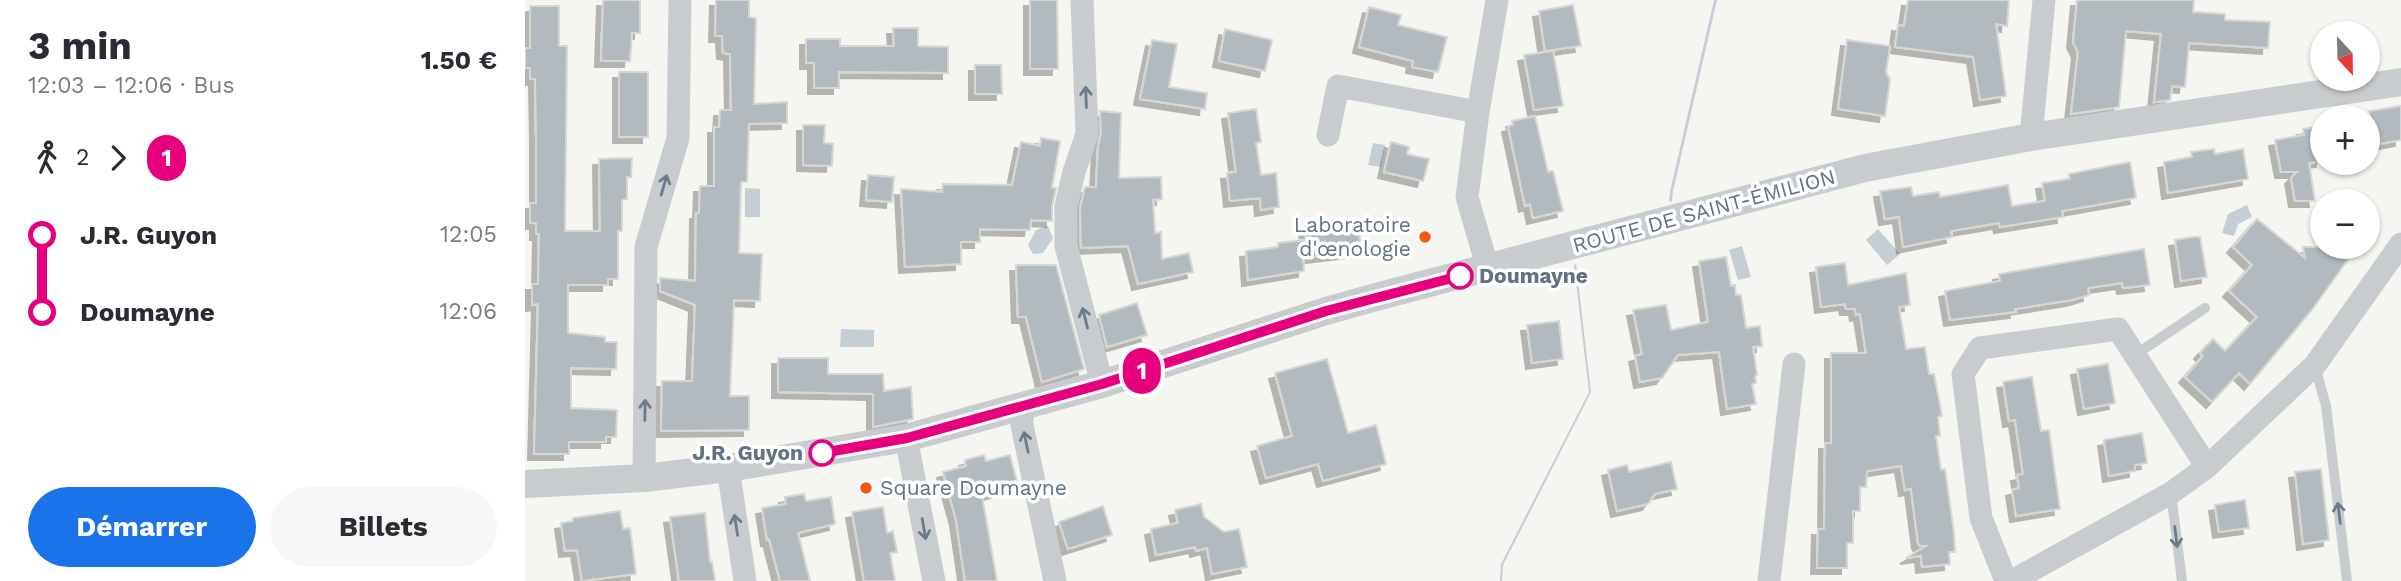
<!DOCTYPE html>
<html lang="fr">
<meta charset="utf-8">
<style>
body{margin:0;font-family:"Work Sans",sans-serif;background:#f7f7f7;color:#2b2b33;height:100vh;display:flex;flex-direction:column;font-size:26px;white-space:nowrap}
*{box-sizing:border-box;margin:0}
p{font-size:23px;color:#7c7c81}
.icon{flex:none;width:38px;height:38px;fill:none;stroke:currentColor;stroke-width:2;stroke-linecap:round;stroke-linejoin:round}
.map{position:relative;flex:1;overflow:hidden}
.sheet{display:flex;flex-direction:column;background:#fff;width:525px}
.sheet>*{flex:none}
.badge{padding:0 14px;border-radius:23px;font-size:24px;line-height:46px}
.needle{width:46px;rotate:158deg}
.buttons{position:absolute;left:1785px;top:21px;display:grid;gap:14px}
.buttons a{display:grid;place-items:center;width:70px;height:70px;border-radius:50%;background:#fff;box-shadow:0 2px 5px #0004;font-size:35px}
.map>.badge{position:absolute;translate:-50% -50%;box-shadow:0 0 0 4px #fff}
.legs{display:flex;align-items:center;gap:10px;height:77px;padding:0 28px;font-size:23px}
.legs p{margin-inline-start:auto}
.summary{display:flex;align-items:center;justify-content:space-between;height:119px;padding:0 28px}
h1{font-size:38px;font-weight:700;line-height:52px}
.button{display:flex;gap:14px;margin-top:auto;padding:14px 28px}
.button a{flex:1;height:80px;border-radius:42px;background:#1a73e8;color:#fff;font-size:28px;font-weight:700;line-height:80px;text-align:center}
.button a+a{background:#f7f7f7;color:#2b2b33}
ul{padding:0 28px;list-style:none}
li{display:flex;align-items:center;gap:24px;height:77px;font-size:26px}
li i{display:grid;place-items:center;width:10px;height:100%;margin:0 9px;background:currentColor}
li i::after{content:'';width:18px;height:18px;margin:-9px;border:5px solid;border-radius:50%;background:#fff}
li p{margin-inline-start:auto}
li:first-child i{background:linear-gradient(#0000 50%,currentColor 0)}
li:last-child i{background:linear-gradient(currentColor 50%,#0000 0)}
main{display:flex;flex:1;min-height:0}
.map>svg:first-child{display:block}
.water{fill:#c5ced4}
.building{fill:#b3babf;stroke:#d6d7d4;stroke-width:2;filter:url(#shadow)}
.lines{fill:none;stroke-linecap:round;stroke-linejoin:round}
.service{stroke:#c9cccf;stroke-width:10}
.minor{stroke:#c9cccf;stroke-width:23}
.tertiary{stroke:#c9cccf;stroke-width:28}
.oneway{stroke:#6b7b8c}
.line-1-casing{stroke:#fff;stroke-width:16}
.line-1{stroke:#e6007e;stroke-width:10}
.poi-dot{fill:#f55811;stroke:#fff;stroke-width:2.5}
.stop-1-dot{fill:#fff;stroke:#e6007e;stroke-width:3.5}
.labels{text-anchor:middle;stroke-width:7;stroke-linejoin:round;paint-order:stroke}
.street-label{font-size:21px;fill:#617285;stroke:#fff}
.poi-label{font-size:21px;fill:#617285;stroke:#fff;text-anchor:end}
.stop-label{font-size:21px;font-weight:bold;fill:#617285;stroke:#fff;text-anchor:start}
</style>
<main>
<section class="sheet">
<div class="summary"><div><h1>3 min</h1><p>12:03 – 12:06 · Bus</p></div><b>1.50 €</b></div>
<div class="legs"><svg class="icon" aria-label="walk" viewBox="0 0 24 24"><circle cx="13" cy="4" r="2"/><path d="M13 8l-2 6 4 7M11 14l-3 7M7 12l3-4h3l4 4"/></svg>2<svg class="icon" aria-label="forward" viewBox="0 0 24 24"><path d="M9 5l7 7-7 7"/></svg><b class="badge" style="background:#e6007e;color:#fff">1</b></div>
<ul>
<li><i style="color:#e6007e"></i><b>J.R. Guyon</b><p>12:05</p></li>
<li><i style="color:#e6007e"></i><b>Doumayne</b><p>12:06</p></li>
</ul>
<div class="button"><a>Démarrer</a><a>Billets</a></div>
</section>
<div class="map">
<svg width="1876" height="581" viewBox="0 0 1876 581">
<defs>
<filter id="shadow"><feDropShadow dx="-6" dy="6" stdDeviation="0" flood-color="#0004"/></filter>
</defs>
<rect width="100%" height="100%" fill="#f5f6f1"/>
<!-- water -->
<path class="water" d="M1189,0H1192L1148,191L1147,201L1144,202L1145,192Z
M848,143L860,145L856,167L843,165Z
M220,188L235,189V217H220Z
M1722,205L1727,217L1713,224L1709,236L1697,233L1703,214Z
M523,226L528,238L518,253L508,254L503,245L511,230Z
M1353,229L1375,254L1362,265L1341,240Z
M1217,246L1226,277L1213,280L1204,250Z
M1051,264L1066,392L978,565L977,581H975L976,564L1064,392L1049,265Z
M316,329L349,330V347H315Z"/>
<!-- building -->
<path class="building" d="M78,0H115V33H107L105,61H76Z
M191,0H224V17L231,18L229,104L262,102V123L224,124L222,182H216L214,253L237,254L235,301L209,300L205,396H224V430L136,431L137,381H167L170,305L135,291V278L170,281L171,213H174L175,186H189V127H194L195,110H206L205,54L198,53L197,36H190Z
M505,0H532L533,69H505Z
M1383,0H1484L1482,26L1471,24L1481,96L1455,100L1448,57L1370,47L1373,25L1379,26Z
M1552,0H1669L1668,12L1700,14V20L1745,22L1743,48L1664,43L1660,87L1647,86L1645,100L1629,102L1636,34L1601,31L1594,107L1546,114L1553,52L1548,42Z
M1048,5L1056,46L1020,51L1014,11Z
M5,6H34V46H42L40,231H75L74,159L107,158L106,177H102V199L97,200V231H93V279H83V285H43V333L80,337V342H92L91,369L46,368V408L92,410L91,437H81V442H44V454H9L13,304L7,305V284H13L14,234H11V223H5V203H11V136L10,79H5V68H0V48H5Z
M844,7L876,15L873,25L922,37L913,72L887,67L888,61L834,47Z
M368,28H393V46L423,47V73L314,72V88H289V63H281V39H315V46H369Z
M700,29L747,40L740,71L694,61Z
M627,40L652,44L644,87L682,93L680,109L615,99Z
M1322,40L1365,46L1361,72L1365,80L1360,116L1313,109Z
M1028,51L1038,106L1009,110L999,55Z
M450,65H476L477,94H450Z
M94,72H123V137H94Z
M1876,106V140L1849,145L1844,111Z
M731,109L736,142L731,143L736,175L751,173L754,207L736,210L735,198L705,201L702,173L711,172L703,113Z
M575,111L596,113L594,178L636,177L637,199L628,200L630,233L636,232L637,259L664,253L668,272L613,284L603,246L556,248L555,208L560,187H571L573,146L576,133Z
M1010,116L1023,172L1028,171L1038,211L1008,218L1005,204L1000,206L983,126L988,125L987,121Z
M278,125H300L299,143L308,144L307,166L278,165Z
M1797,126V161L1784,163L1790,201H1770L1766,178L1772,172H1756L1750,140L1779,135L1778,129Z
M516,138L535,141L527,188H531L527,206V221L506,220L505,230L455,229V242H436V264L380,267L376,189L417,192L418,184L487,185L496,142L515,146Z
M866,142L884,147L882,154L904,159L898,181L859,172Z
M1689,149L1690,154L1718,149L1723,179L1643,193L1639,162L1667,157L1666,152Z
M1605,162L1611,198L1537,211L1538,217L1475,227L1474,223L1426,231L1427,237L1378,247L1374,217L1360,219L1355,191L1386,187L1388,196L1414,192L1415,197L1483,185L1487,206L1520,201L1517,183L1545,179L1544,174Z
M343,175L369,177L367,202L341,200Z
M1732,219L1780,258L1778,247H1832L1786,311L1725,384L1714,373L1687,402L1660,377L1678,356L1675,353L1688,339L1700,351L1732,317L1704,291L1727,265L1708,247Z
M813,220L814,224L833,222L836,251L778,258L779,271L723,280L721,251L753,247V243L781,240L780,225Z
M1668,237H1675L1682,277L1656,281L1650,240Z
M1619,249L1625,285L1598,288L1597,283L1563,288L1564,295L1547,300L1490,309L1491,312L1425,320L1420,291L1475,281L1474,274Z
M1201,257L1206,286L1210,285L1211,295H1216L1221,328L1235,326L1237,346L1228,347L1232,375L1230,376L1231,383L1227,384L1231,404L1202,409L1194,352L1153,355L1137,378L1115,382L1110,356L1117,354L1108,310L1141,305L1146,330L1183,322L1174,261Z
M1320,263L1323,285L1381,273L1385,305L1374,307L1381,349L1400,347L1404,374H1409L1417,416L1413,417L1415,436H1411L1416,470L1420,469L1429,533L1430,552H1424L1425,564L1397,567L1396,556L1381,558L1401,546H1395L1393,543L1386,489L1380,490L1376,466L1342,471L1341,487H1335V511H1328V543H1322V568H1292L1293,529H1299L1300,443H1306V353H1341L1335,314L1331,315L1330,309H1321L1320,304L1296,307L1291,267Z
M491,265H531L559,369L517,382L501,317H493Z
M612,303L622,335L582,347L574,315Z
M1034,321L1038,359L1007,363L1002,325Z
M253,358H303V374H358L359,391L386,387L388,419L348,427V394L253,392Z
M802,359L823,433L851,425L861,464L798,481L793,464L741,478L732,446L767,436L750,373Z
M1583,364L1590,403L1559,409L1552,369Z
M1507,377L1516,431L1524,430L1535,509L1491,516L1487,490L1494,488L1492,475L1498,474L1490,420L1484,421L1478,382Z
M1617,433L1622,463L1610,465V471L1584,476L1579,440Z
M459,455L461,461L485,455L493,486L457,496L472,581H440L431,520L418,472L441,466L440,460Z
M1146,462L1152,489L1130,494L1123,504L1092,511L1083,470L1102,465L1104,472Z
M1796,469L1804,540L1778,544L1770,472Z
M279,494L281,501L306,497L310,524L273,533L285,581H255L244,539L242,540L237,508L261,504L260,497Z
M1720,500L1724,528L1694,532L1690,505Z
M676,504L679,517L699,532L714,529L722,567L687,574L682,548L671,551L670,547L631,555L626,529L653,523L650,510Z
M578,506L587,535L543,549L534,522Z
M358,507L362,533L368,531L372,552L365,553L370,581H339L327,512Z
M95,511L98,529L105,528L111,574L57,581L52,550L40,551L36,523L48,521V518Z
M180,513L185,562H187L190,581H154L145,517Z"/>
<g class="lines">
<!-- service -->
<path class="service" d="M1610,355L1680,308
M1790,366L1801,406L1822,581
M1646,493L1657,581"/>
<!-- minor -->
<path class="minor" d="M557,0L562,134L549,172L541,206V246L577,384
M803,135L813,86L953,112
M1506,137L1519,0
M963,269L942,197L953,112L972,0
M497,406V425L530,581
M381,438L409,581
M203,468L220,581
M119,478L121,247L153,138L155,0
M1244,581L1269,364
M1481,581L1456,518L1438,374L1455,348L1593,329L1682,467
M1487,581L1646,493L1682,467L1790,365L1876,244"/>
<!-- tertiary -->
<path class="tertiary" d="M0,484L119,478L203,468L381,438L577,384L801,311L851,297L1340,168L1506,137L1876,82"/>
</g>
<!-- one-way arrows -->
<defs><path id="oneway-shaft" d="M-6 0H5M1.5-3L5.5 0L1.5 3" fill="none" stroke-width="1.6" stroke-linecap="round" stroke-linejoin="round" transform="scale(1.75)"/></defs>
<g class="oneway">
<use href="#oneway-shaft" transform="translate(561 97) rotate(-92)"/>
<use href="#oneway-shaft" transform="translate(139 185) rotate(-74)"/>
<use href="#oneway-shaft" transform="translate(560 318) rotate(-104)"/>
<use href="#oneway-shaft" transform="translate(120 410) rotate(-89)"/>
<use href="#oneway-shaft" transform="translate(501 442) rotate(-102)"/>
<use href="#oneway-shaft" transform="translate(1814 513) rotate(-97)"/>
<use href="#oneway-shaft" transform="translate(211 525) rotate(-99)"/>
<use href="#oneway-shaft" transform="translate(399 529) rotate(80)"/>
<use href="#oneway-shaft" transform="translate(1651 537) rotate(83)"/>
</g>
<g class="lines">
<!-- line-1 casing -->
<g class="line-1-casing">
<path id="line-1" d="M297,453L382,438L577,384L801,311L935,276"/>
</g>
<!-- line-1 -->
<use href="#line-1" class="line-1"/>
</g>
<!-- markers -->
<g class="poi-dot">
<circle cx="900" cy="237" r="7"/>
<circle cx="341" cy="488" r="7"/>
</g>
<g class="stop-1-dot">
<circle cx="935" cy="276" r="12"/>
<circle cx="297" cy="453" r="12"/>
</g>
<g class="labels">
<!-- street labels -->
<g class="street-label">
<text transform="translate(1179 211) rotate(-15)" y="7">ROUTE DE SAINT-ÉMILION</text>
</g>
<!-- poi labels -->
<g class="poi-label">
<text x="886" y="232">Laboratoire<tspan x="886" dy="24">d'œnologie</tspan></text>
<text x="355" y="495" text-anchor="start">Square Doumayne</text>
</g>
<!-- stop labels -->
<g class="stop-label">
<text x="954" y="283">Doumayne</text>
<text x="278" y="460" text-anchor="end">J.R. Guyon</text>
</g>
</g>
</svg>
<div class="buttons">
<a><svg class="needle" viewBox="-14 -14 28 28"><path d="M0-13l5 13h-10z" fill="#e53935"/><path d="M0 13l5-13h-10z" fill="#7c7c81"/></svg></a>
<a>+</a>
<a>−</a>
</div>
<b class="badge" style="left:617px;top:371px;background:#e6007e;color:#fff">1</b>
</div>
</main>
